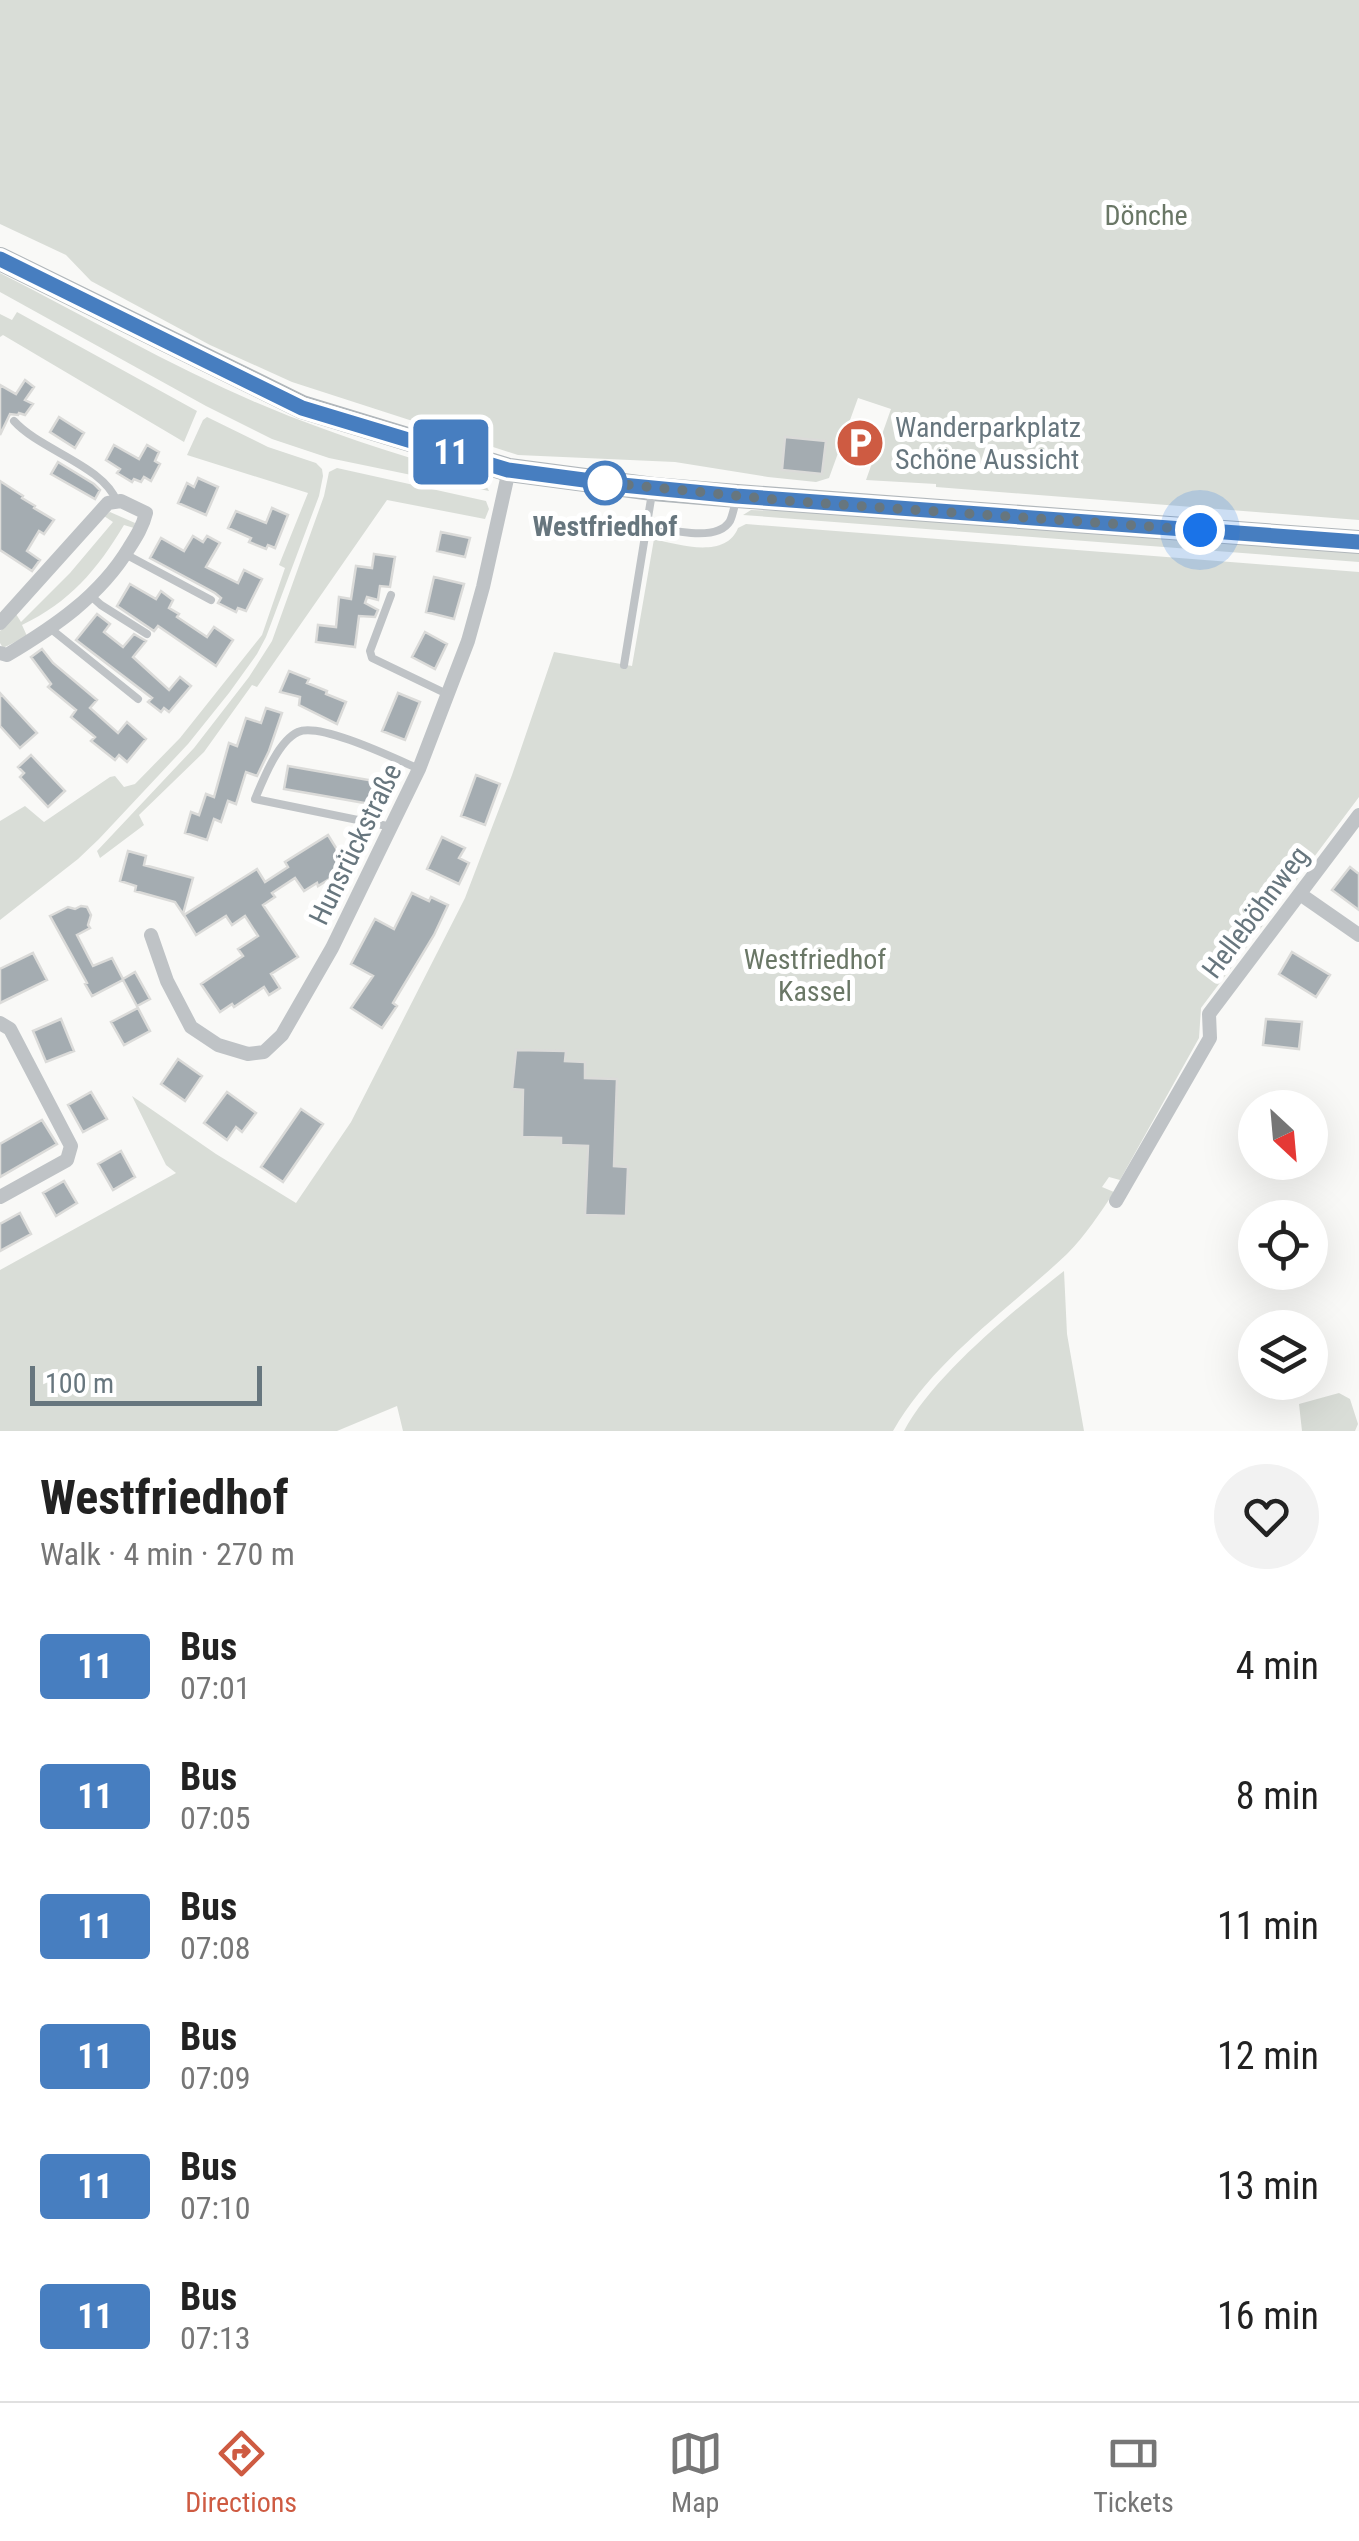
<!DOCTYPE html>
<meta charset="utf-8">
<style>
body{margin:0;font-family:"Roboto Condensed",sans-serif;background:#f2f2f2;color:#222;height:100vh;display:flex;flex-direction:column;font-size:38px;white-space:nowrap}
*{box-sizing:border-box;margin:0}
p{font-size:32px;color:#767676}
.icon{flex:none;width:55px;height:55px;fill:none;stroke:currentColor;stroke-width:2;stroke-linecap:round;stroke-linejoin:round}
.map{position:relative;height:1431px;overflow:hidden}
.details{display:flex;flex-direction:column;background:#fff;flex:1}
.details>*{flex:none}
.badge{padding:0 20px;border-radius:8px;font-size:35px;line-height:65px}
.needle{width:65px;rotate:154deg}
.fabs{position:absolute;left:1238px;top:1090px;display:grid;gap:20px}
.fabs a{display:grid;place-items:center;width:90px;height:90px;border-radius:50%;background:#fff;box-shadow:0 10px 40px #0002;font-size:50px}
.scale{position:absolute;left:30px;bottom:25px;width:232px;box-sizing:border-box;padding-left:10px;border:5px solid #67767e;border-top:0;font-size:28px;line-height:35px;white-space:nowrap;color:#67767e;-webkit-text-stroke:8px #fff;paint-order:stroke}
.you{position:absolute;width:50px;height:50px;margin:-25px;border:8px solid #fff;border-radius:50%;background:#1a73e8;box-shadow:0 0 0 15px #1a73e833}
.map>.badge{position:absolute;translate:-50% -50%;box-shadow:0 0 0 5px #fff}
.round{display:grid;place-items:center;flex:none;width:105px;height:105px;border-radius:52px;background:#f2f2f2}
.overview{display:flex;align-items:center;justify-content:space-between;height:170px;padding:0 40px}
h1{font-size:48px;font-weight:700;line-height:75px}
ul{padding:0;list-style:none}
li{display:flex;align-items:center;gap:30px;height:130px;padding:0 40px}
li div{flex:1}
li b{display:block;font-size:38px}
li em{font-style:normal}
li .badge{min-width:110px;font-weight:700;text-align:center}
.dock{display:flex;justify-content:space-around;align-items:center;height:140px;border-top:2px solid #e0e0e0;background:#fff;font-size:28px;color:#767676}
.dock a{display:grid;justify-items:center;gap:5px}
.dock .current{color:#ce5b42}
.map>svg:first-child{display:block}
.green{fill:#d9ddd7}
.building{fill:#a4acb1;stroke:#dbdbd9;stroke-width:2.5}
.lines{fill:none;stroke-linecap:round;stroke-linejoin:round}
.secondary-casing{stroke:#b1b7bb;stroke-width:24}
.lane{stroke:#bfc3c6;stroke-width:8}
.street{stroke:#bfc3c6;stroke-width:14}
.secondary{stroke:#fff;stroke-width:20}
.line-casing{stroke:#fff;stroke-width:22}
.line{stroke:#477ec0;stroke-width:15}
.walk{stroke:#67767e;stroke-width:10;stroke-dasharray:0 18}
.stop-dot{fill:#fff;stroke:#477ec0;stroke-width:5}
.labels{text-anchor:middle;stroke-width:10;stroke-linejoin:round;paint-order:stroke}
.park-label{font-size:28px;fill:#6a7766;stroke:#fff}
.poi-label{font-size:28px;fill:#67767e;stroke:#fff;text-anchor:start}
.stop-label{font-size:28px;font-weight:bold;fill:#67767e;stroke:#fff}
.street-label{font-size:28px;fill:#67767e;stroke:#fff}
</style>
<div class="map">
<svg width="1359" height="1431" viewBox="0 0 1359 1431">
<rect width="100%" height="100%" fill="#f9f9f7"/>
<!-- green -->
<path class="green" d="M0,0H1359V520L936,487V484L866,480L891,409L858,398L829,478L816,482L768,477L675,462L518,455L292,382L210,345L91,281L66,255L0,224Z
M0,273C95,321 189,377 289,416C351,440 414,460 479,478L484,481L489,491L329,458L272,439L206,406L0,292Z
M17,312L197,411L184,442L3,335L0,337V314L12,320Z
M207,417L268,447L316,463L322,469L323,476L319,496L266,637L257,654L229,693L188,744L99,839L78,859L0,920V821L25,806L44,822L110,777L115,776L124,787L135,784L180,738L262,635L285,568L279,565L308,493L187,455L203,420Z
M337,468L486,501L489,509L485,519L387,500L257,687L252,685L204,752L139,815L144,825L100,858L97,851L194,748L249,677L272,641L324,496L329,472Z
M751,510L843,513L1331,550L1359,553V562L743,515Z
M110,512L135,523L134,528L124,525C97,570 70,602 22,625L27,636L3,648L0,643V631L16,614L21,622L70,573L113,522L104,516Z
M746,524L1359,572V797L1201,1008L1199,1038L1120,1180L1109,1177L1102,1187L1114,1192C1100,1213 1086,1235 1067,1254C1008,1310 934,1359 893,1431H403L397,1406L337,1431H0V1270L176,1173L166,1165L132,1096L216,1154L296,1203L351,1122L465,898L512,775L554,652L632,666L654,539C679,545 726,559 738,528Z
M1064,1271L1067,1334L1084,1431H904C934,1375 1013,1311 1064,1271Z
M1339,1393L1350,1399L1358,1424L1355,1431H1302L1299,1404Z"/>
<!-- building -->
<path class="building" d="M25,380L34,387L25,400L33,404L25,415L19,413L18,415L10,414L0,435V385L16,394Z
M59,417L84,433L75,448L50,432Z
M785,437L826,441L822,474L782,470Z
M114,445L139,459L147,445L159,452L155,461L160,464L151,481L144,477L141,482L134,479L132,482L117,473L120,469L106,460Z
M58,462L94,484L100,490L95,499L51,474Z
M198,478L218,487L206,515L178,503L187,483L194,487Z
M0,481L23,496L22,498L35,506L34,508L54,520L44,534L39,531L27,551L40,560L32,571L0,550Z
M272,508L288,515L275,548L268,545L266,549L249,542L251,538L228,528L236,511L266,523Z
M441,532L470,538L465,557L437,551Z
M193,536L203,542L207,536L220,543L206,567L238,583L244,570L262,579L246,611L238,608L236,612L218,603L221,598L215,593L150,558L161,538L184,551Z
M374,554L395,557L390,587L380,586L378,600L367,597L365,603L378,610L375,617L359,616L355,647L316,642L318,625L336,627L339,597L351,599L356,566L372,568Z
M434,577L464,584L454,619L426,612Z
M130,584L156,599L161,591L173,600L169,608L179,614L177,617L207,637L214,627L233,640L216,666L158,626L154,631L117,606Z
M97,614L110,624L104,632L123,647L134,634L146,641L133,657L169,690L180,677L191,686L169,712L164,708L161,712L148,702L152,698L76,640Z
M425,632L447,644L435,669L412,657Z
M42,649L53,663L97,700L90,708L118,733L127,722L146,739L127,762L119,755L115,760L91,741L95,737L71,717L76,710L48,687L51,684L31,657Z
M289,671L309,679L307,683L327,691L326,694L346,702L337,724L299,705L300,697L280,692Z
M0,693L37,733L20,748L0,726Z
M398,693L420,702L405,740L382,731Z
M266,708L282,713L269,751L257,776L246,772L236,804L228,801L221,822L214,819L207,840L185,833L191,812L199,815L206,794L214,797L229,743L237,746L246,718L261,723Z
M31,755L65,791L48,807L20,777L24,773L18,767Z
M288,766L380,782L376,805L284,789Z
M476,775L500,784L485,825L461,816Z
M328,835L346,864L335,871L336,875L318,886L317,883L304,891L295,878L272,893L275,897L263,905L298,957L271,974L280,988L269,995L264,987L234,1007L232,1004L220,1012L201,984L243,956L238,949L258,936L245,916L232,925L226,916L196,935L184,915L257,869L265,882L288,867L285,862Z
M442,837L465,848L459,858L469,863L459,884L427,869Z
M128,851L146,856L144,865L193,878L183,914L175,902L135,891L136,886L120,881Z
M1350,867L1359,874V910L1332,890Z
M412,893L429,901L431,897L448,905L434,935L393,1003L397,1006L382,1028L351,1008L373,976L351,964L375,919L394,929Z
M81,906L87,907L91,915L88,925L90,928L77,935L93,966L112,958L123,979L135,972L150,999L137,1006L123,980L92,996L85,984L87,983L50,916L68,907L75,909Z
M1292,952L1330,975L1316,997L1279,974Z
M33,953L47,980L0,1003V969Z
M138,1008L150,1031L124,1045L111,1022Z
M61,1019L74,1051L46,1062L33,1031Z
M1266,1019L1302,1022L1299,1049L1263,1045Z
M516,1050L566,1051L565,1061L585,1062V1078L617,1079L614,1166L628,1167L626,1216L585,1215L588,1146L561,1145V1138L522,1137L523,1090L512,1089Z
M178,1059L202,1076L185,1101L161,1084Z
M91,1092L107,1119L83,1132L68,1105Z
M227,1092L256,1113L242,1132L236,1127L227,1140L204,1123Z
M301,1109L323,1124L283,1182L261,1167Z
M42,1120L57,1144L0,1177V1144Z
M121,1151L135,1177L113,1190L98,1164Z
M64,1181L77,1203L56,1216L43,1193Z
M20,1213L31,1234L0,1251V1224Z"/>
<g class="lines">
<!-- secondary casing -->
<g class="secondary-casing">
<path id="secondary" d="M0,259L302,407L509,470L653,489L737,496L1359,542"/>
</g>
<!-- lane -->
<path class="lane" d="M14,421C40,450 104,466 117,502
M648,524C667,530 717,543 730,521C733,515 735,503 737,496
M125,554L211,600
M391,595L370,651L372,658L447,694
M91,596L101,605L147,634
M51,629L138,699
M624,665L652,493
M392,827L255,799C263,780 278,741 298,732C320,722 396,759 419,769"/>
<!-- street -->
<path class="street" d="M0,623L108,503L121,501L146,513C143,526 136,537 129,548C100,596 54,627 7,655L0,653
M1300,894L1359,935
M151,935L167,981L191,1027L218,1045L248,1054L264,1052L282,1035L332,948L419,769L468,641L483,587L509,470
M0,1023L10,1029L71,1146L67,1160L0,1197
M1116,1201L1210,1038L1209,1014L1359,815"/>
<!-- secondary -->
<use href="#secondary" class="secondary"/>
</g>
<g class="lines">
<!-- line casing -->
<g class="line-casing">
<path id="line" d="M0,259L302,408L508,470L622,485L736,496L1359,542"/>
</g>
<!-- line -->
<use href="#line" class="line"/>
<!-- walk -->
<path class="walk" d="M605,483L590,481L789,501L1200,530"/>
</g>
<!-- icons -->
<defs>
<g id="parking-disc" transform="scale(2.5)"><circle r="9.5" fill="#ce5b42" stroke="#fff"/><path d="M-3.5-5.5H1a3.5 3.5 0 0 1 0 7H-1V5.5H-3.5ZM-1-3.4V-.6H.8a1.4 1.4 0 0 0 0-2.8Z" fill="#fff"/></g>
</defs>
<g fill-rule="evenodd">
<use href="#parking-disc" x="860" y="443"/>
</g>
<!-- markers -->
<circle class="stop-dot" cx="605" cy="483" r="20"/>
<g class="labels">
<!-- park labels -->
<g class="park-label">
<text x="1146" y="225">Dönche</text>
<text x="815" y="969">Westfriedhof<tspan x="815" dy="32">Kassel</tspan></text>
</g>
<!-- poi labels -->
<g class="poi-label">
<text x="895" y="437">Wanderparkplatz<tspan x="895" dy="32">Schöne Aussicht</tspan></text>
</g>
<!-- stop labels -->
<g class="stop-label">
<text x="605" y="536">Westfriedhof</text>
</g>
<!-- street labels -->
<g class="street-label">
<text transform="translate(355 844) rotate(-64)" y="10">Hunsrückstraße</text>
<text transform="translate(1255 912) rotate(-53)" y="10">Helleböhnweg</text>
</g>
</g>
</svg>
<div class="fabs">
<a><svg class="needle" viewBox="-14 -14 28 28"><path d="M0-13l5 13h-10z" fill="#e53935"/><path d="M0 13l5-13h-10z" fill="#767676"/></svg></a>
<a><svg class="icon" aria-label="locate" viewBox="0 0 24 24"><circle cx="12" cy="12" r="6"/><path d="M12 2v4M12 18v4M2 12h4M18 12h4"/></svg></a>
<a><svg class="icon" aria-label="layers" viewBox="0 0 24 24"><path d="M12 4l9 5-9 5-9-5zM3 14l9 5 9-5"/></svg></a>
</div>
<div class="scale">100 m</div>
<div class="you" style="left:1200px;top:530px"></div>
<b class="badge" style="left:451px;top:452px;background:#477ec0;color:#fff">11</b>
</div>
<section class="details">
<div class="overview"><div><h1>Westfriedhof</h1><p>Walk · 4 min · 270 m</p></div><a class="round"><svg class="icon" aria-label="heart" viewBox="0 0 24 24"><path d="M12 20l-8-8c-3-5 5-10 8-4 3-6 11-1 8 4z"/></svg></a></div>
<ul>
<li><span class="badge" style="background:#477ec0;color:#fff">11</span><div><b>Bus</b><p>07:01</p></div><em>4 min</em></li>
<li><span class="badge" style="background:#477ec0;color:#fff">11</span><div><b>Bus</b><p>07:05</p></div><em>8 min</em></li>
<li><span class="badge" style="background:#477ec0;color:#fff">11</span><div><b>Bus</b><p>07:08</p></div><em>11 min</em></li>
<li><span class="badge" style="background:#477ec0;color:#fff">11</span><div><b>Bus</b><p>07:09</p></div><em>12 min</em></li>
<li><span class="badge" style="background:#477ec0;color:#fff">11</span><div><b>Bus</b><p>07:10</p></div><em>13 min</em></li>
<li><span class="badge" style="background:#477ec0;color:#fff">11</span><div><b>Bus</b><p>07:13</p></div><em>16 min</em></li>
</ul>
</section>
<nav class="dock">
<a class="current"><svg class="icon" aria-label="directions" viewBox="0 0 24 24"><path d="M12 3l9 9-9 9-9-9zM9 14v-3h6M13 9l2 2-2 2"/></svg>Directions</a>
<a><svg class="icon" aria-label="map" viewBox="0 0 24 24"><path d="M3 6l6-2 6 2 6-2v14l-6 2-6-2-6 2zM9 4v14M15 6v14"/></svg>Map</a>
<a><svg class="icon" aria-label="tickets" viewBox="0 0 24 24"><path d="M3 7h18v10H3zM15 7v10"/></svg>Tickets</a>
</nav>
